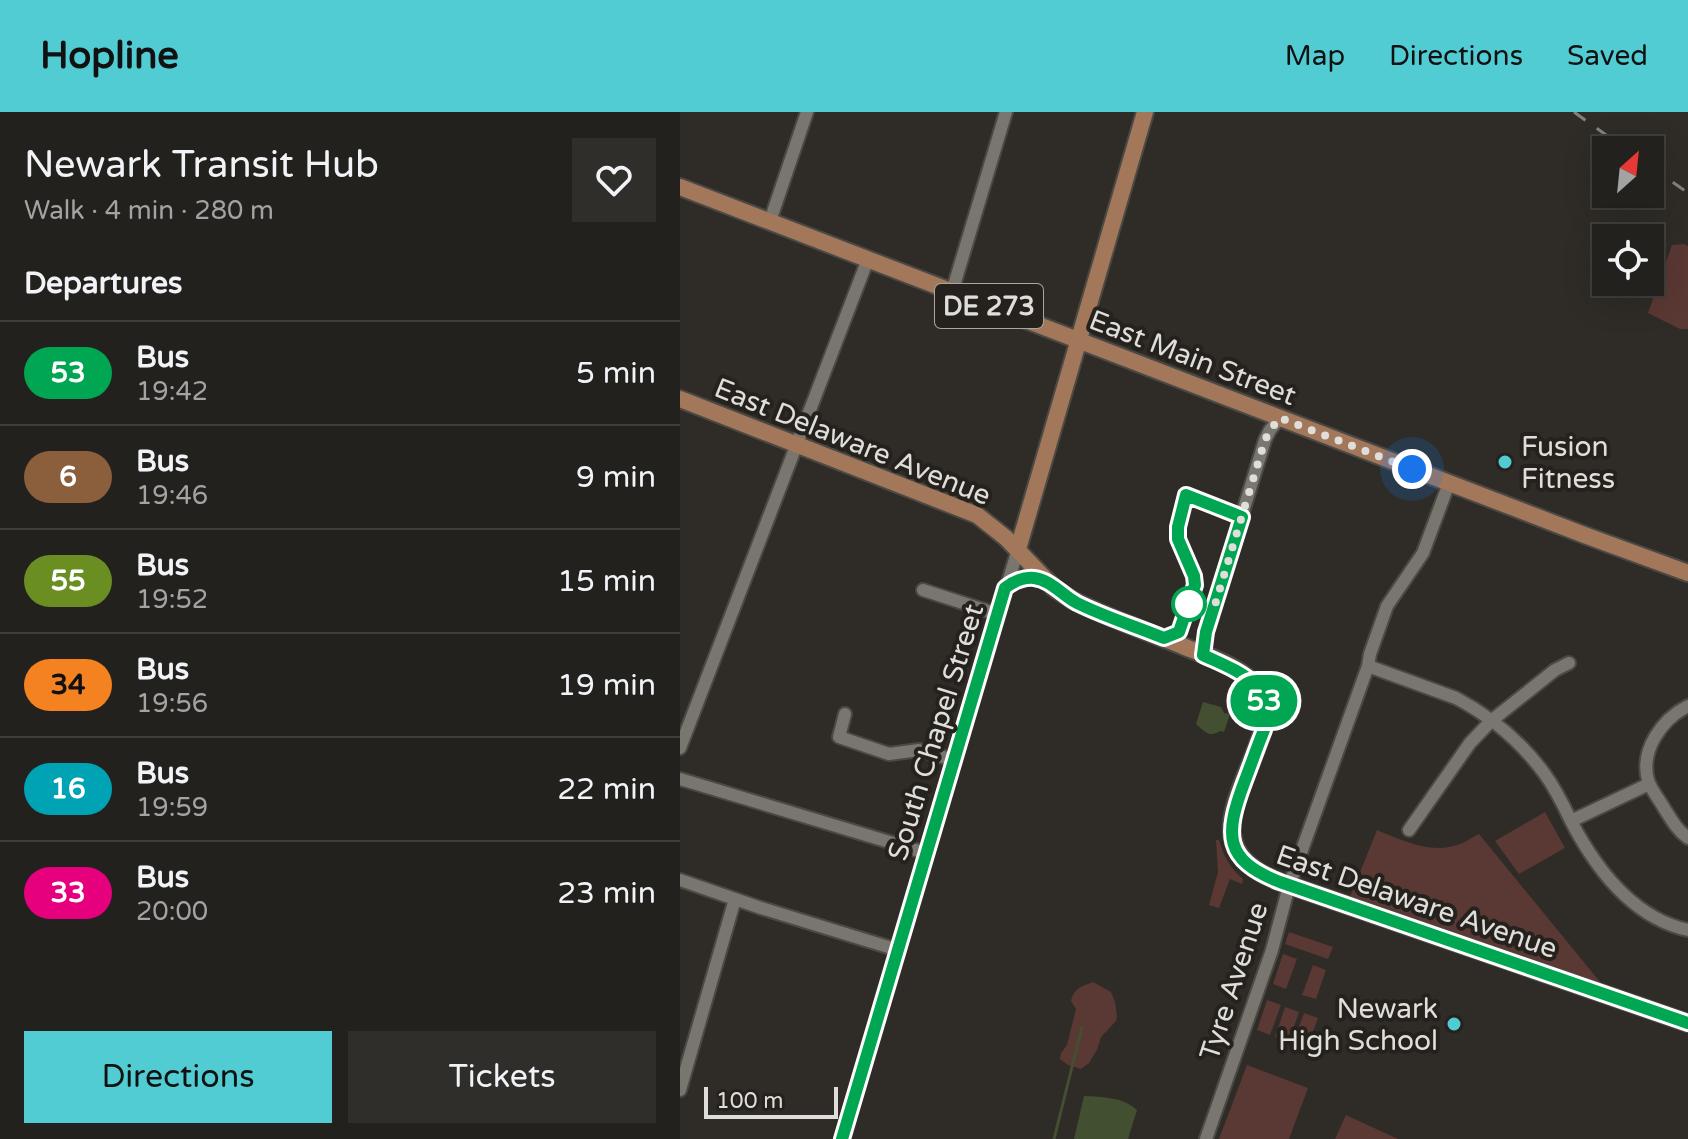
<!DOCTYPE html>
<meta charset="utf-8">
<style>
body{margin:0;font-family:"Varela Round",sans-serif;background:#2f2e2a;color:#f1f3f6;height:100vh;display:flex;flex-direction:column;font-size:30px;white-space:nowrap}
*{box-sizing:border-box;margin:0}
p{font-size:26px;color:#a3a3a4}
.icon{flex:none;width:44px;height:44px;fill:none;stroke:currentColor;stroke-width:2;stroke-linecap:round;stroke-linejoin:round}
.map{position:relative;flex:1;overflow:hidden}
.side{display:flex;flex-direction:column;background:#23211d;width:680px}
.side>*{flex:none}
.badge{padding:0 16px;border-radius:26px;font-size:28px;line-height:52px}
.needle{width:52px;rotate:27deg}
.tools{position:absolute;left:912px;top:24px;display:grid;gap:16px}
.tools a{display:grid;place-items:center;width:72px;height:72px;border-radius:0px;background:#23211d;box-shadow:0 8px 32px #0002,0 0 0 2px #403e3b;font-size:40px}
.scale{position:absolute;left:24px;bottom:20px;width:134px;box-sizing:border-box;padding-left:8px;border:4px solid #e0deda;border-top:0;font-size:22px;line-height:28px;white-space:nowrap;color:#e0deda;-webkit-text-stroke:6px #25221e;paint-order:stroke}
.you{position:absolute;width:40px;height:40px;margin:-20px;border:6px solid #fff;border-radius:50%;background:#1a73e8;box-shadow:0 0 0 12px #1a73e833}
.map>.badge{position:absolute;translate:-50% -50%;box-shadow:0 0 0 4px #fff}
h2{padding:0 24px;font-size:30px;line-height:72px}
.round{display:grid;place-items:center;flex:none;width:84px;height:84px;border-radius:0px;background:#2f2e2a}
.head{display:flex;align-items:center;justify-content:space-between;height:136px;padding:0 24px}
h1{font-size:38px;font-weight:600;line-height:60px}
.action{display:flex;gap:16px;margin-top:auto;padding:16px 24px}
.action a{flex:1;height:92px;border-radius:0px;background:#51ccd3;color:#111;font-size:32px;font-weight:600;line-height:92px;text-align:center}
.action a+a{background:#2f2e2a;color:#f1f3f6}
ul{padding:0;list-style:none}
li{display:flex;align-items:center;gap:24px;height:104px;padding:0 24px;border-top:2px solid #403e3b}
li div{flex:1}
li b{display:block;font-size:30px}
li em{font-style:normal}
li .badge{min-width:88px;font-weight:700;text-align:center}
header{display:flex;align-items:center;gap:48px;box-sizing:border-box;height:112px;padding:0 40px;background:#51ccd3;color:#111}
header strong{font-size:38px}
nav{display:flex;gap:44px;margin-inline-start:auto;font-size:28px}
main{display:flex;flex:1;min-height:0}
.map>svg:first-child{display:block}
.green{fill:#5a3833}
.water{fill:#434f31}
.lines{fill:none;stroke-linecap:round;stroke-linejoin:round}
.stream{stroke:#434f31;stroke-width:3}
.minor-casing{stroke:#4b4945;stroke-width:16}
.major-casing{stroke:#4b4945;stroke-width:20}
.minor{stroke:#79756f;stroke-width:12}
.major{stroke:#a2775a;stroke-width:16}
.rail{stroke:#84817c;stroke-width:3;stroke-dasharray:14 14;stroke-linecap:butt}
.line-casing{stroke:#fff;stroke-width:18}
.line{stroke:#00a651;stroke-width:12}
.walk{stroke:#e0deda;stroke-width:8;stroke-dasharray:0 14.4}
.poi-dot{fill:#51ccd3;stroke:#25221e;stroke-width:3}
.stop-dot{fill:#fff;stroke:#00a651;stroke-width:4}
.labels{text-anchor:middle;stroke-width:8;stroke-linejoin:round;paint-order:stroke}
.shield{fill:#25221e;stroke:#a8a6a2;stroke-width:2}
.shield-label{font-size:26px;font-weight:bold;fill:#e0deda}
.street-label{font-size:28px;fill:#e0deda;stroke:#25221e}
.poi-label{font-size:28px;fill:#e0deda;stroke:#25221e;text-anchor:start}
</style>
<header>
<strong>Hopline</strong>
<nav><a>Map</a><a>Directions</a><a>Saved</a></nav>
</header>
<main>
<section class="side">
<div class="head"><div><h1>Newark Transit Hub</h1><p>Walk · 4 min · 280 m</p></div><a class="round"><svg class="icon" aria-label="heart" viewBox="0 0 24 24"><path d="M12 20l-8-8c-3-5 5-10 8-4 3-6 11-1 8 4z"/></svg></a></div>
<h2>Departures</h2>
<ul>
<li><span class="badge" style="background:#00a651;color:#fff">53</span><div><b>Bus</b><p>19:42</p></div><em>5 min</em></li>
<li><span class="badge" style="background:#8b5e3c;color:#fff">6</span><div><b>Bus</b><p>19:46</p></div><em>9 min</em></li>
<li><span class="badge" style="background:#6b8e23;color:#fff">55</span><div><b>Bus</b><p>19:52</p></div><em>15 min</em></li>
<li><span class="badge" style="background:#f58220;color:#111">34</span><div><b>Bus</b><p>19:56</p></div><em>19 min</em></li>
<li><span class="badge" style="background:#00a3b4;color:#fff">16</span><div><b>Bus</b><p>19:59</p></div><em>22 min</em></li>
<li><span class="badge" style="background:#e6007e;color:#fff">33</span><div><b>Bus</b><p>20:00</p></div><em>23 min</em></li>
</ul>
<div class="action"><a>Directions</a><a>Tickets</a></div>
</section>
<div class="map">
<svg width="1008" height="1027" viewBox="0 0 1008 1027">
<rect width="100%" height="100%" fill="#2f2c27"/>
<!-- green -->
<path class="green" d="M1004,132L1008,134V217H1000L968,201L992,133Z
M865,700L885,736L839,762L815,729Z
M697,718C721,728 750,742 777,733C785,731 792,725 799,722L925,876L670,785Z
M536,728H539C544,745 550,756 563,767L562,772L550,767L539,796L529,793L538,760Z
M609,820L653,835L648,847L605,832Z
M603,842L617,847L606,877L593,872Z
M633,853L646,858L636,887L622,883Z
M413,870L431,880L435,890L437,904L436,909L421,925L417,938L409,951L401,957L388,953L380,947L381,941L387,933L396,897L391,889C395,875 401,875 413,870Z
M587,888L601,893L590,923L577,918Z
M605,895L619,900L609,929L595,925Z
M624,901L638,906L627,936L613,931Z
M567,953L628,976L609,1027H539Z
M666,1003L718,1027H655Z"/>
<!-- water -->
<path class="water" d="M523,590L541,595L544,601L550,602L544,620L540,619C529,626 525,620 516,612Z
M404,984C423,985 443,985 457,998L448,1027H394Z"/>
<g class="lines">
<!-- stream -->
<path class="stream" d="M374,1027L402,915"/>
<!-- minor casing -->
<g class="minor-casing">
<path id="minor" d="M90,109L127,0
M272,180L326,0
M325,476C339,465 351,464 367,470
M243,478L317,502
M523,543L526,520L585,328L590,318L600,306
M688,554L776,586C810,604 841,630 864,661C875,676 883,692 891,709C916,757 953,806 1008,818
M1008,594C982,607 960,638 968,668C971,678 979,687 984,696C991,707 997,718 1008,726
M165,602L159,625L209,642L239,638L274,648
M0,636L188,147
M0,667L246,741
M891,709L969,672
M729,718L790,631L811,609L875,558L889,551
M0,768L81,796L218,838
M0,978L55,787
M162,1027L338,437
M526,1027L592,838L609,774L688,554L690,542L707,494L743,441L769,371"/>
</g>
<!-- major casing -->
<g class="major-casing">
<path id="major" d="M0,75L907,424L1008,461
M0,287L297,403L326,426L374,476L392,488C429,506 468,520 505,535C527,544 565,556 578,577C591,596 585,615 577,635C556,692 523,740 600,770L1008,911
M338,437L465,0"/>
</g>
<!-- minor -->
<use href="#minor" class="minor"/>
<!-- major -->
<use href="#major" class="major"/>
<!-- rail -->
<path class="rail" d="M894,0L947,38
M970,54L1008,81"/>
</g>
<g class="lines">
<!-- line casing -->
<g class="line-casing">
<path id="line" d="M162,1027L325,476C334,469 343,465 354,466C371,468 382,483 397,491C425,505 455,514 484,526L499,520L515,473L514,464L498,427V415L506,383L562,405L526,520L523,543C557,559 596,571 584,618C577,635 571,653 564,671C545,722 543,748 600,770L1008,911"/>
</g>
<!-- line -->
<use href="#line" class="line"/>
<!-- walk -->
<path class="walk" d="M509,492L535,493L585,328L590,318L600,306L732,357"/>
</g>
<!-- markers -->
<g class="poi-dot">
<circle cx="825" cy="350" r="8"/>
<circle cx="774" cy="912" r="8"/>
</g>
<circle class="stop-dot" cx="509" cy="492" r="16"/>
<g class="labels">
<!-- shield labels -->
<rect class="shield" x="255" y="172" width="108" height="44" rx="6"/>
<g class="shield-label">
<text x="309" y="203">DE 273</text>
</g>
<!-- street labels -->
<g class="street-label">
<text transform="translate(513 245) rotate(21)" y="10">East Main Street</text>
<text transform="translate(173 329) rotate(22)" y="10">East Delaware Avenue</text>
<text transform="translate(255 620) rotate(-73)" y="10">South Chapel Street</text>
<text transform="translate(737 789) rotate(19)" y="10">East Delaware Avenue</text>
<text transform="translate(553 869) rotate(-72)" y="10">Tyre Avenue</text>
</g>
<!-- poi labels -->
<g class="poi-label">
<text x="841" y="344">Fusion<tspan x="841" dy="32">Fitness</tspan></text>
<text x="758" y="906" text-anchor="end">Newark<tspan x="758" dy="32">High School</tspan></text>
</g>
</g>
</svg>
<div class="tools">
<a><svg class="needle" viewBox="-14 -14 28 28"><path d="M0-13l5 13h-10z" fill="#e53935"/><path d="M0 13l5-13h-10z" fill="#a3a3a4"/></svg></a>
<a><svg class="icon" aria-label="locate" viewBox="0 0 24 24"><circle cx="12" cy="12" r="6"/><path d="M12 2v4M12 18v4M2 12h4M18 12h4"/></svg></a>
</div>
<div class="scale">100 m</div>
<div class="you" style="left:732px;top:357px"></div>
<b class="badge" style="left:584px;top:589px;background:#00a651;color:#fff">53</b>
</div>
</main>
